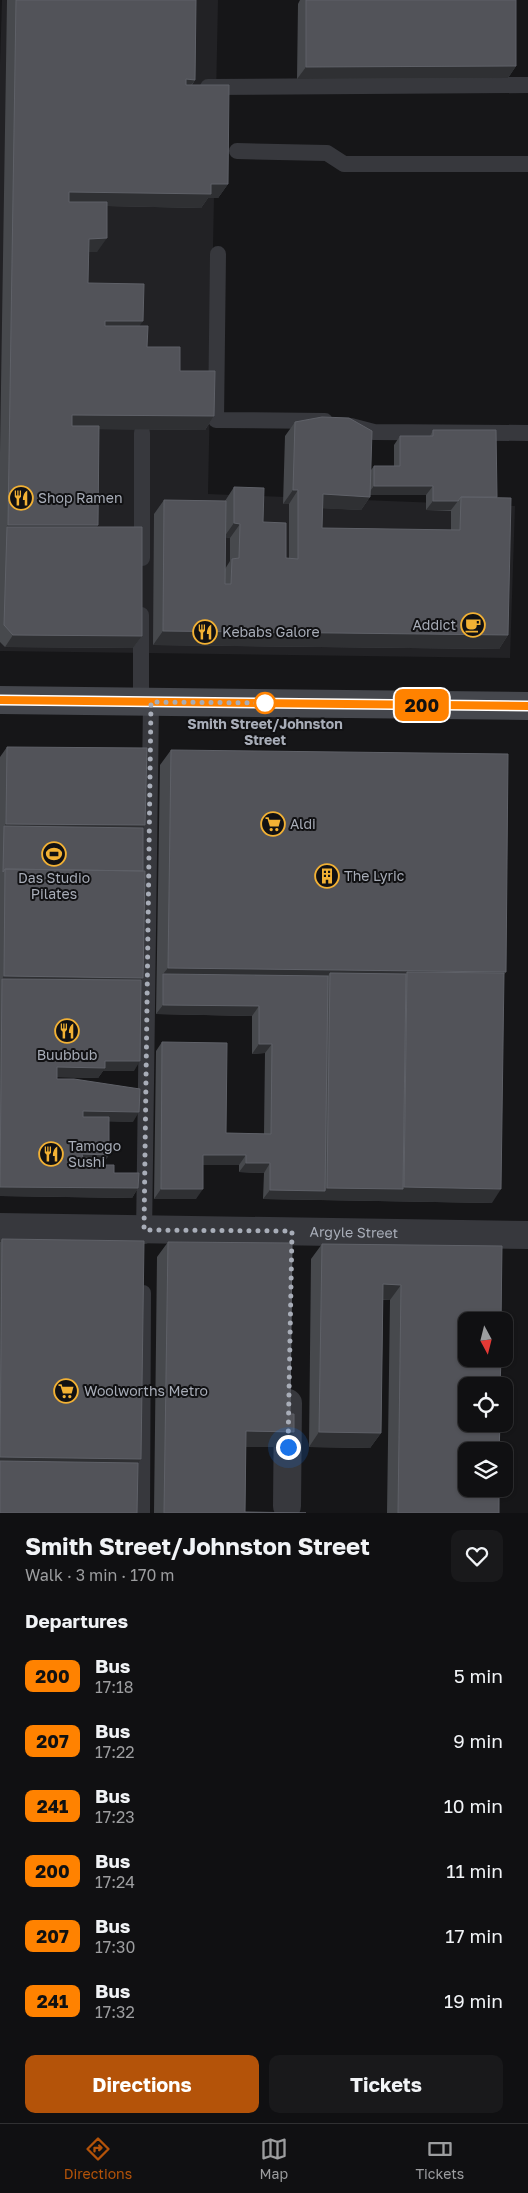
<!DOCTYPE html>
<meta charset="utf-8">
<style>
body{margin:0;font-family:"Golos Text",sans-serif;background:#19191b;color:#f1f3f6;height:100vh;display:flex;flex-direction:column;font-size:19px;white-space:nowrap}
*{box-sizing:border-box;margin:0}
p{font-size:16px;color:#9c9d9f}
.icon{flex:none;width:28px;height:28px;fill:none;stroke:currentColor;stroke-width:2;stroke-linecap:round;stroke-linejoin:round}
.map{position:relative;height:1513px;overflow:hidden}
.drawer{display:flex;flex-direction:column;background:#101012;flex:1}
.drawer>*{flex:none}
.badge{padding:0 10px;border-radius:8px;font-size:18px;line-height:32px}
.needle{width:32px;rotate:173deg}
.buttons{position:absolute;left:458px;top:1312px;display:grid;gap:10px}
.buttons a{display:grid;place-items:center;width:55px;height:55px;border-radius:10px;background:#101012;box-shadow:0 1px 4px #0004,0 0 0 1px #303032;font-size:25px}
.you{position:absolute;width:25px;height:25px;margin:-12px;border:4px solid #fff;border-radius:50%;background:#1a73e8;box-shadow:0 0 0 8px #1a73e833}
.map>.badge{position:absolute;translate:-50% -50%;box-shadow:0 0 0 2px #fff}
h2{padding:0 25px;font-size:19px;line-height:45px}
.round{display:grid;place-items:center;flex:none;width:52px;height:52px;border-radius:10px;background:#19191b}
.head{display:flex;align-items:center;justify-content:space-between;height:85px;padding:0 25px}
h1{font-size:24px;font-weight:700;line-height:38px}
.button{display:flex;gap:10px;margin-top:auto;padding:10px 25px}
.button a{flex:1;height:58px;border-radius:10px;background:#b45309;color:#fff;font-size:20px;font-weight:700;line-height:58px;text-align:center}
.button a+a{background:#19191b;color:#f1f3f6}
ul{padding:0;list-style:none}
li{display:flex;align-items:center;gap:15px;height:65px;padding:0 25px}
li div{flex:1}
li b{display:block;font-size:19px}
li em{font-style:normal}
li .badge{min-width:55px;font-weight:700;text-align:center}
.dock{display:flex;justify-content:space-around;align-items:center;height:70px;border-top:1px solid #303032;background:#101012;font-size:14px;color:#9c9d9f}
.dock a{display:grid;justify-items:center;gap:2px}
.dock .on{color:#b45309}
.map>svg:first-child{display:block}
.built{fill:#222225}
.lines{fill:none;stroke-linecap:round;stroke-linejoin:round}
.lane{stroke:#37383d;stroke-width:16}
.street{stroke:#37383d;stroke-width:28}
.secondary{stroke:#45474d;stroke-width:28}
.wall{fill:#47494d;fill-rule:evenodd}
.shaded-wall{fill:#2f3033}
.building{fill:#525359;stroke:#5f6168}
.line-casing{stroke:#fff;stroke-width:11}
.line{stroke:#ff8200;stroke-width:8}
.walk{stroke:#a8adb8;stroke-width:5;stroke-dasharray:0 9}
.stop-dot{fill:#fff;stroke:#ff8200;stroke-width:2.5}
.labels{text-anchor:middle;stroke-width:4;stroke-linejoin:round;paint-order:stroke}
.poi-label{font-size:14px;fill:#a8adb8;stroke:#111113;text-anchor:start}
.stop-label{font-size:14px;font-weight:bold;fill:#a8adb8;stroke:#111113}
.street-label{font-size:14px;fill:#a8adb8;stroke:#111113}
</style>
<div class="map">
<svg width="528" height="1513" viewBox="0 0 528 1513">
<rect width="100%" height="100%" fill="#161618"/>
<!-- built -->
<path class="built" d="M2,0H218L208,494L515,506L510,658L0,651V64Z"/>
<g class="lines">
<!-- lane -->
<path class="lane" d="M208,87L528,85
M237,151L327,153L344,164H528
M218,254L216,420L325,421
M351,426L374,432L528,433
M142,558V433
M141,702V615
M144,1236L151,702
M142,1513L143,1293"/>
<!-- street -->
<g class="street">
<path id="s1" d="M0,1227L528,1235"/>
<path d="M287,1506L288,1403"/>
</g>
<!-- secondary -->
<path class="secondary" d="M0,700L528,706"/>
</g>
<!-- wall -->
<path class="wall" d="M7,0H196L195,80L192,85L228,184L218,198H208L201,208L107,206L97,252H88V283L140,326L147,347L180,371L214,416L205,430L99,429L98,525L96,527L142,636L133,648L5,647L0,642V452Z
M300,0H516V66L508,78L297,79L298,4Z
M295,422L371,470L374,466H394V445L400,436H430L433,430L497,497L508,635L499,649L153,645L154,514L164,500L225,501L234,487L263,522L286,558L289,559V504H283L285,436ZM370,495H426V510L451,511V530L322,528L323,508L361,510L370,497ZM225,537L230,538V561L225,569Z
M7,747L145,825L143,828L141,980L134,1071H103L98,1078L57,1077V1079L133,1122L109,1121V1155L102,1165L88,1164V1165L114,1173L138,1188L132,1198L0,1196V757Z
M171,750L504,973L492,1203L263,1199L264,1173L239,1172V1165H203L196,1199H154L156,1051L162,1042L226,1133L264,1134L265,1053L252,1054V1016L156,1014L160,765Z
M2,1239L138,1463L0,1513V1242Z
M168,1242L290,1414L294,1432L283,1447H246L245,1512L306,1513H154L157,1257Z
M322,1244L502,1246L499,1513H387L390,1300H383L381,1433L370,1448L309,1447L311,1259Z"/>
<!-- shaded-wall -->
<path class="shaded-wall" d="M516,66L508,78L297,79L306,67Z
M186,79L195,80L185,93Z
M211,184H228L218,198H208L201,208L59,205L69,192Z
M107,238L97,252H79L89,239Z
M105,321H143L133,335L96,334Z
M72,415L214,416L205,430L62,429Z
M374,486H433L426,495H367Z
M293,490H298L289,504H283Z
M323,494L370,497L361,510L313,508Z
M433,501H458L451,510H426Z
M234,523L240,524L230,538L224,537Z
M8,525H98L88,539L7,527Z
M163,631L508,635L499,649L153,645Z
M13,635L142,636L133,648L5,647Z
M6,824L145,825L137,838L4,826Z
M168,968L506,972L495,987L407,972L397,986L330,973L321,985L163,974Z
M4,976L143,978L135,990L2,979Z
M163,1005L259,1006L252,1016L156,1014Z
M259,1044H272L265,1053L252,1054Z
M105,1061H140L134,1071H103L98,1078L51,1077L57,1067Z
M83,1111L139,1112L133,1122L76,1121Z
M82,1154L109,1155L102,1165L75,1164Z
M203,1155H246L239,1165H197Z
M246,1163H270L264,1173L239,1172Z
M0,1187L138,1188L132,1198L0,1196Z
M404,1187L501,1189L492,1203L263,1199L270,1190L325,1191L327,1188L403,1189Z
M161,1189H203L196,1199H154Z
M383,1284L401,1285L390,1300L372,1299Z
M246,1431L294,1432L283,1447H236Z
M319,1432L381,1433L370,1448L309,1447Z
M0,1457L141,1459L131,1472L0,1471Z"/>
<!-- building -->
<path class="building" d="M16,0H196L195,80L186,79V85H229L228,184H211V194L69,192V202H107V238L89,239L88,283L144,284L143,321H105V326H148L147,347H180V371H215L214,416L72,415V426H99L98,525H8Z
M306,0H516V66L306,67Z
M322,417L349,418L372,431L370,497L323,494L322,528L460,530L461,497L511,498L508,635L163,631L164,500L226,501L225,584H231L232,559L239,558L240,524L234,523V487L264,488L263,522L286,523V558L298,559V490H293L295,422Z
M433,430H496L497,497H461L458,501H433V486H374V466H400V436H433Z
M7,527H142V636L13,635L4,625Z
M7,747L147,748L145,825L6,824Z
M171,750L508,754L506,972L168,968Z
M4,826L143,828V871L5,869L3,872Z
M5,869L145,871L143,978L4,976Z
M407,972L504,973L501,1189L404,1187Z
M330,973L406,974L403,1189L327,1188Z
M163,974L328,976L325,1191L270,1190V1163H246V1155H203V1189H161L162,1042L227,1043L226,1133L271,1134L272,1044H259V1006L163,1005Z
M2,979L141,980L140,1061H105V1068L57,1067V1079H74L140,1089L139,1112L83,1111V1117H109V1155L82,1154L83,1158H88V1165H114V1173H139L138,1188L0,1187Z
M2,1239L144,1241L141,1459L0,1457Z
M168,1242L292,1243L290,1414H294V1432L246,1431L245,1512L306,1513H164Z
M322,1244L502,1246L501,1321H466V1359H501L500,1386H466V1424H500L499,1451H466V1489H499V1513H398L401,1285L383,1284L381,1433L319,1432Z
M0,1461L138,1463L137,1513H0Z"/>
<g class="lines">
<!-- line casing -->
<g class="line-casing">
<path id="line" d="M0,700L528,706"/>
</g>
<!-- line -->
<use href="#line" class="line"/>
<!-- walk -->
<path class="walk" d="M265,703L151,702L144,1230L292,1231L288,1447"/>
</g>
<!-- icons -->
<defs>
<g id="restaurant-ring" transform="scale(1.25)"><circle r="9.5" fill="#111113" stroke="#f2b134" stroke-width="1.5"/><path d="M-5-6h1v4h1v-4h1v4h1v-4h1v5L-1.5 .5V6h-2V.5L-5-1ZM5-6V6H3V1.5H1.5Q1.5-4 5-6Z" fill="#f2b134"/></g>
<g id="cafe-ring" transform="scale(1.25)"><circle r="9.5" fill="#111113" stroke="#f2b134" stroke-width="1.5"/><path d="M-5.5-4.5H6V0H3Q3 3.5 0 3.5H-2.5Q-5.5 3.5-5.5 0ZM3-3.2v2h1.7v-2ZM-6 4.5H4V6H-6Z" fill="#f2b134"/></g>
<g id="supermarket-ring" transform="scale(1.25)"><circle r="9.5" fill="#111113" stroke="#f2b134" stroke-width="1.5"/><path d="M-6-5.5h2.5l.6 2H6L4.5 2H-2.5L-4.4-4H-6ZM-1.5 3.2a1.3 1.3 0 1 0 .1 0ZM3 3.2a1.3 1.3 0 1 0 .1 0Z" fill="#f2b134"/></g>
<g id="stadium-ring" transform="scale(1.25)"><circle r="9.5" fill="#111113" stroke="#f2b134" stroke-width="1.5"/><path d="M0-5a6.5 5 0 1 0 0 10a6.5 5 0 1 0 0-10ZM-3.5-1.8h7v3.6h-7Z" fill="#f2b134"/></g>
<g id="building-ring" transform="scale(1.25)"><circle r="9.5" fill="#111113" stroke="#f2b134" stroke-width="1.5"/><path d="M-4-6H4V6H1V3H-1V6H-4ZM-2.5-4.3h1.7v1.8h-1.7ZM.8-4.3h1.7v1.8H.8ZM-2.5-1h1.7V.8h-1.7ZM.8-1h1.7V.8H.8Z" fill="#f2b134"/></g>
</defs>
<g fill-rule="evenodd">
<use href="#restaurant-ring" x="21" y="498"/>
<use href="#cafe-ring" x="473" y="625"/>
<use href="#restaurant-ring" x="205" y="632"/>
<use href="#supermarket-ring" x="273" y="824"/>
<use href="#stadium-ring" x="54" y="854"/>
<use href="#building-ring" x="327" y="876"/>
<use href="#restaurant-ring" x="67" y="1031"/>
<use href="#restaurant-ring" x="51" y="1154"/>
<use href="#supermarket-ring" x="66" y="1391"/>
</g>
<!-- markers -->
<circle class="stop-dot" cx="265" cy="703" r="10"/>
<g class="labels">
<!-- poi labels -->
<g class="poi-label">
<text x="38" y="503">Shop Ramen</text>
<text x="456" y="630" text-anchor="end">Addict</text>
<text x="222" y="637">Kebabs Galore</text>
<text x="290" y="829">Aldi</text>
<text x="344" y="881">The Lyric</text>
<text x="54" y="883" text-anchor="middle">Das Studio<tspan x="54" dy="16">Pilates</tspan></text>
<text x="67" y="1060" text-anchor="middle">Buubbub</text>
<text x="68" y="1151">Tamogo<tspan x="68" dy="16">Sushi</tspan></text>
<text x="84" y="1396">Woolworths Metro</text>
</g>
<!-- stop labels -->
<g class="stop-label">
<text x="265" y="729">Smith Street/Johnston<tspan x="265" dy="16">Street</tspan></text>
</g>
<!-- street labels -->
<g class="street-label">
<text dy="5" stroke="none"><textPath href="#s1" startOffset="354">Argyle Street</textPath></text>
</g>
</g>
</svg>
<div class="buttons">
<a><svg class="needle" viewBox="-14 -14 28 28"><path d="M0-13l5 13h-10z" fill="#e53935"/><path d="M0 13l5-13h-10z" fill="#9c9d9f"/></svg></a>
<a><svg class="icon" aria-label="locate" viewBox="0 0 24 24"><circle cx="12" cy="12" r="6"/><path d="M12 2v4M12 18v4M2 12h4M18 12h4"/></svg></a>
<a><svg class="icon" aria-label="layers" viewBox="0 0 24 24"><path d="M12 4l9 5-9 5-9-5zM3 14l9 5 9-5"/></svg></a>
</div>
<div class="you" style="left:288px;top:1447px"></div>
<b class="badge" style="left:422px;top:705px;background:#ff8200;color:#111">200</b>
</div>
<section class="drawer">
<div class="head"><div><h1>Smith Street/Johnston Street</h1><p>Walk · 3 min · 170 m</p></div><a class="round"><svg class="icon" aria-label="heart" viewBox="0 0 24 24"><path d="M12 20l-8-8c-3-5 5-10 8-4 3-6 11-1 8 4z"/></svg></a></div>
<h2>Departures</h2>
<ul>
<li><span class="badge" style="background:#ff8200;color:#111">200</span><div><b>Bus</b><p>17:18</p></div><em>5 min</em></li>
<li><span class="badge" style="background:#ff8200;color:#111">207</span><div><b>Bus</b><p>17:22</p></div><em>9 min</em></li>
<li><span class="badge" style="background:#ff8200;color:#111">241</span><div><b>Bus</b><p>17:23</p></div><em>10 min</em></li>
<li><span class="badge" style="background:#ff8200;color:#111">200</span><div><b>Bus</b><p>17:24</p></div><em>11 min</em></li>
<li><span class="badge" style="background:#ff8200;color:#111">207</span><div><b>Bus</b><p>17:30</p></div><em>17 min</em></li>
<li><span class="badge" style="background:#ff8200;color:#111">241</span><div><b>Bus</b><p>17:32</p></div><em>19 min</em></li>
</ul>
<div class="button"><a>Directions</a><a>Tickets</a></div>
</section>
<nav class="dock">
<a class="on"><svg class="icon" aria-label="directions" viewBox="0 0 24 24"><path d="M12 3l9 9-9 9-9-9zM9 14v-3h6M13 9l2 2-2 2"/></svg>Directions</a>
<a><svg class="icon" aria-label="map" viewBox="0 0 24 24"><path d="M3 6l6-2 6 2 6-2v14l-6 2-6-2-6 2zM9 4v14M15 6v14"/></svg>Map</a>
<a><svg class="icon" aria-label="tickets" viewBox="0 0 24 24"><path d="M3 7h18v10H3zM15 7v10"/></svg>Tickets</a>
</nav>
